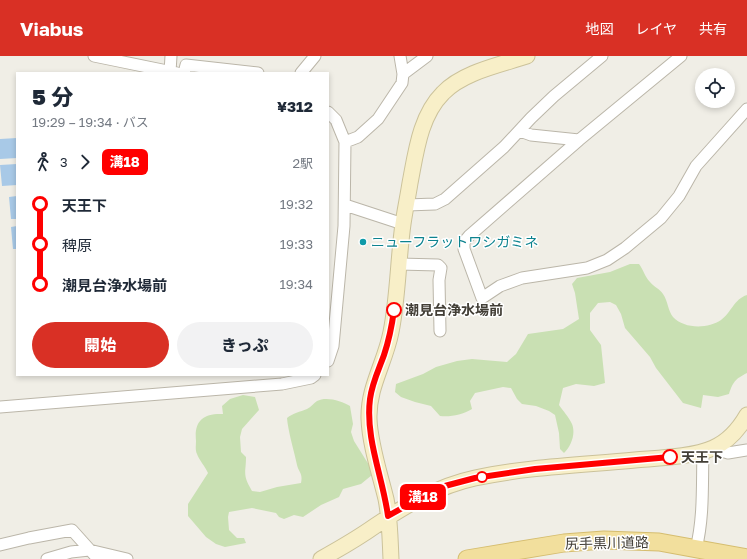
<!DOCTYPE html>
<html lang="ja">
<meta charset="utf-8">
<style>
body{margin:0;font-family:"Golos Text","Noto Sans JP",sans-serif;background:#f2f2f3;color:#1f2937;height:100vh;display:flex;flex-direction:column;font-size:15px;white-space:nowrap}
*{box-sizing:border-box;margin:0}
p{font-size:13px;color:#747a83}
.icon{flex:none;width:22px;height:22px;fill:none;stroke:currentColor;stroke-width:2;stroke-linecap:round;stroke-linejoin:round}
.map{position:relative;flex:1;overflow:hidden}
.sheet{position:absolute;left:16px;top:16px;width:313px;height:304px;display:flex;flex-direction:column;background:#fff;border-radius:0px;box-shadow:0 2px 6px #0003}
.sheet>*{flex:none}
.badge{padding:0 8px;border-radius:6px;font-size:14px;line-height:26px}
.controls{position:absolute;left:695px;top:12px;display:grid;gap:8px}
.controls a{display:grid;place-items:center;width:40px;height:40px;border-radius:50%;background:#fff;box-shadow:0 2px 6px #0003;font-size:20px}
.map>.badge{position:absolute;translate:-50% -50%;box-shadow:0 0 0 2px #fff}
.legs{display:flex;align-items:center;gap:6px;height:44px;padding:0 16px;font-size:13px}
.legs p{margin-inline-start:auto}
.headline{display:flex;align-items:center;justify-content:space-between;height:68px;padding:0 16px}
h1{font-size:22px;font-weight:800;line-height:30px}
.primary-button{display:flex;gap:8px;margin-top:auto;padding:8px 16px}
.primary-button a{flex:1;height:46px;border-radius:24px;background:#d93025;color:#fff;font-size:16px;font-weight:800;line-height:46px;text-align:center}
.primary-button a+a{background:#f2f2f3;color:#1f2937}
ul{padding:0 16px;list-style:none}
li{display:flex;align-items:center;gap:14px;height:40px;font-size:15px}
li i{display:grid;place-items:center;width:6px;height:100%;margin:0 5px;background:currentColor}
li i::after{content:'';width:10px;height:10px;margin:-5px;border:3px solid;border-radius:50%;background:#fff}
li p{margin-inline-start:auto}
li:first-child i{background:linear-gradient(#0000 50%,currentColor 0)}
li:last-child i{background:linear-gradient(currentColor 50%,#0000 0)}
header{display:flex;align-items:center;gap:24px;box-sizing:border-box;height:56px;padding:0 20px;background:#d93025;color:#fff}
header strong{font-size:19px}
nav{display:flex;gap:22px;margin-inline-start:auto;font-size:14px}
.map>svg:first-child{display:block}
.green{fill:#c9e0b3}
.water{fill:#a8c9e7}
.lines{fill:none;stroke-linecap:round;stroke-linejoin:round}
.street-casing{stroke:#bbb6a9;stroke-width:13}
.secondary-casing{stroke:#cbc29a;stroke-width:17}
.primary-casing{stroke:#d5bd6f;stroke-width:19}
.street{stroke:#fff;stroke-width:11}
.secondary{stroke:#f8efc8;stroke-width:15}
.primary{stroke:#f2df9d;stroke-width:17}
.line-1-casing{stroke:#fff;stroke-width:9}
.line-1{stroke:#f00;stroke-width:6}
.culture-dot{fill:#0f9aa8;stroke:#fff;stroke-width:1.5}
.stop-1-dot{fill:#fff;stroke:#f00;stroke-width:2}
.labels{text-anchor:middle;stroke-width:3;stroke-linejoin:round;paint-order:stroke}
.culture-label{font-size:14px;fill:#0d838f;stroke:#fff;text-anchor:start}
.stop-label{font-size:14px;font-weight:bold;fill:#423e36;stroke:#fff;text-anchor:start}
.street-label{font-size:14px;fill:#423e36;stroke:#fff}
</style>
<header>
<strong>Viabus</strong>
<nav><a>地図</a><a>レイヤ</a><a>共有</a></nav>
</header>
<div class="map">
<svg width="747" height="503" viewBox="0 0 747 503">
<rect width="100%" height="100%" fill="#f0eee6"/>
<!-- green -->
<path class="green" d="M630,208H639C643,213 645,221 650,226C654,231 660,233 663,238C668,245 668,255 673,261C684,273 708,273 721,264C731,257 734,243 747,239V317C735,323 733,326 729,338L718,341L703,339L701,352L683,347L656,312L650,301L625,272L621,258L616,249L610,246L598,247L590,257V274L601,289L605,327L594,330L576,328L563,332L559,349C563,355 569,361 572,368C576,378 571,390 564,397L560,393L559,377L555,359L549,355L536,350L522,348L517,343L511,332L503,331L475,337L470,345L472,353C462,359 451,361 440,360L431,350L415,346L401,341L395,336L396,328L423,318L436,311L457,305L472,303L507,306L516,298L528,278L563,273L579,263L575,237L572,228L577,222L610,216Z
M243,339L255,341L259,354L242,373L240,381L241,396L246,401C246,418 242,418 252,435L260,436L277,431L301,427C303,417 299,417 297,409C294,395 288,375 287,362C293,357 300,356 307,353C311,351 314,347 317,345C326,340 342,345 350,350L353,368L351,376L354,385L369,409L372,419L361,428L343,433L339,441L321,449L303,461L294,459L284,463L279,461L276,457L252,452L229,456L228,461L229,474L237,482H244L246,487L225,491L216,488L206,481L188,460V448L208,417C205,410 199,404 197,398C195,394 196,389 196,385C194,365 203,357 223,358L222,350L230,343Z"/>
<!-- water -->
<path class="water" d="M17,82V102L0,103V83Z
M17,108V129L2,130L0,109Z
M17,140V163H11L9,141Z
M17,170V193H13L11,171Z"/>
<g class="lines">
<!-- street casing -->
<g class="street-casing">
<path id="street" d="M94,0L177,17
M681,0L579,84L469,180L464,186V193L482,242L500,230L522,222L587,212L607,204L625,192L661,162L679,140L696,110L747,53
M170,16L171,0
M184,17L186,9L258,17
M301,17L315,0
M403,18L427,0
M328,56L336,64L345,86L344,170L333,290L328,305
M520,75L531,79L579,84
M345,86L358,81L378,63L402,27L403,18L400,0
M345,149L403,168
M407,149L435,148L445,143L504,91L531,62L554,40L602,0
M399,208L438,209L441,212L439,224L440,275
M0,351L282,328L311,322L315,319
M712,392L728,397L747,394
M0,489L29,482L72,474L98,503
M696,493C704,461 702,428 703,395
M47,503L71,496L89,494L127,503"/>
</g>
<!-- secondary casing -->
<g class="secondary-casing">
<path id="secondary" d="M321,503C339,493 358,482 375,470C406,449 438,430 475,422C526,411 583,409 635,404C657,402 693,401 713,392C727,386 739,373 747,359
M391,503C390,483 390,463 386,443C380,418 370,389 369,363C368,331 385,307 391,276C398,241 398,204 403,168C405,154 408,140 410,127C416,96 420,60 443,37C463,16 500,9 527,0"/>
</g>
<!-- primary casing -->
<g class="primary-casing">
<path id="primary" d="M467,503L564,487L604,484L659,486L747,502"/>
</g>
<!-- street -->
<use href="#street" class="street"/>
<!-- secondary -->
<use href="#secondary" class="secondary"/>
<!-- primary -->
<use href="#primary" class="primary"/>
</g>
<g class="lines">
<!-- line-1 casing -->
<g class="line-1-casing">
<path id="line-1" d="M394,254C392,269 389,284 384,299C379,313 372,327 370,343C365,382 383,422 388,460L413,446L441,431L475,422L535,413L670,401"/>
</g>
<!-- line-1 -->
<use href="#line-1" class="line-1"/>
</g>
<!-- markers -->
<circle class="culture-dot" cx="363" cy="186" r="4"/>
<g class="stop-1-dot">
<circle cx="394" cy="254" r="7"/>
<circle cx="670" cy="401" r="7"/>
<circle cx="482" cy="421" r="5"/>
</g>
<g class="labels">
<!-- culture labels -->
<g class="culture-label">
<text x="371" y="191">ニューフラットワシガミネ</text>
</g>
<!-- stop labels -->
<g class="stop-label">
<text x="405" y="259">潮見台浄水場前</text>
<text x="681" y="406">天王下</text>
</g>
<!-- street labels -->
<g class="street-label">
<text transform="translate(607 487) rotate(-1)" y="5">尻手黒川道路</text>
</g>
</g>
</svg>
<div class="controls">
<a><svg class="icon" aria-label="locate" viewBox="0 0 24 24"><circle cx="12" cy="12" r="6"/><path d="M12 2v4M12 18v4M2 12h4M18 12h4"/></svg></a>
</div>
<b class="badge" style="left:423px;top:441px;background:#f00;color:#fff">溝18</b>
<section class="sheet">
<div class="headline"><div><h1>5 分</h1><p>19:29 – 19:34 · バス</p></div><b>¥312</b></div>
<div class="legs"><svg class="icon" aria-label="walk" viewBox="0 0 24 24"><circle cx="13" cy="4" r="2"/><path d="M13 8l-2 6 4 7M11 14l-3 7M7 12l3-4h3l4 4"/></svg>3<svg class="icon" aria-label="forward" viewBox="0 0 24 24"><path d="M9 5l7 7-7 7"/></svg><b class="badge" style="background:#f00;color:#fff">溝18</b><p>2駅</p></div>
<ul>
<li><i style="color:#f00"></i><b>天王下</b><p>19:32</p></li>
<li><i style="color:#f00"></i><span>稗原</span><p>19:33</p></li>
<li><i style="color:#f00"></i><b>潮見台浄水場前</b><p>19:34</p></li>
</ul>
<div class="primary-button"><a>開始</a><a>きっぷ</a></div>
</section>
</div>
